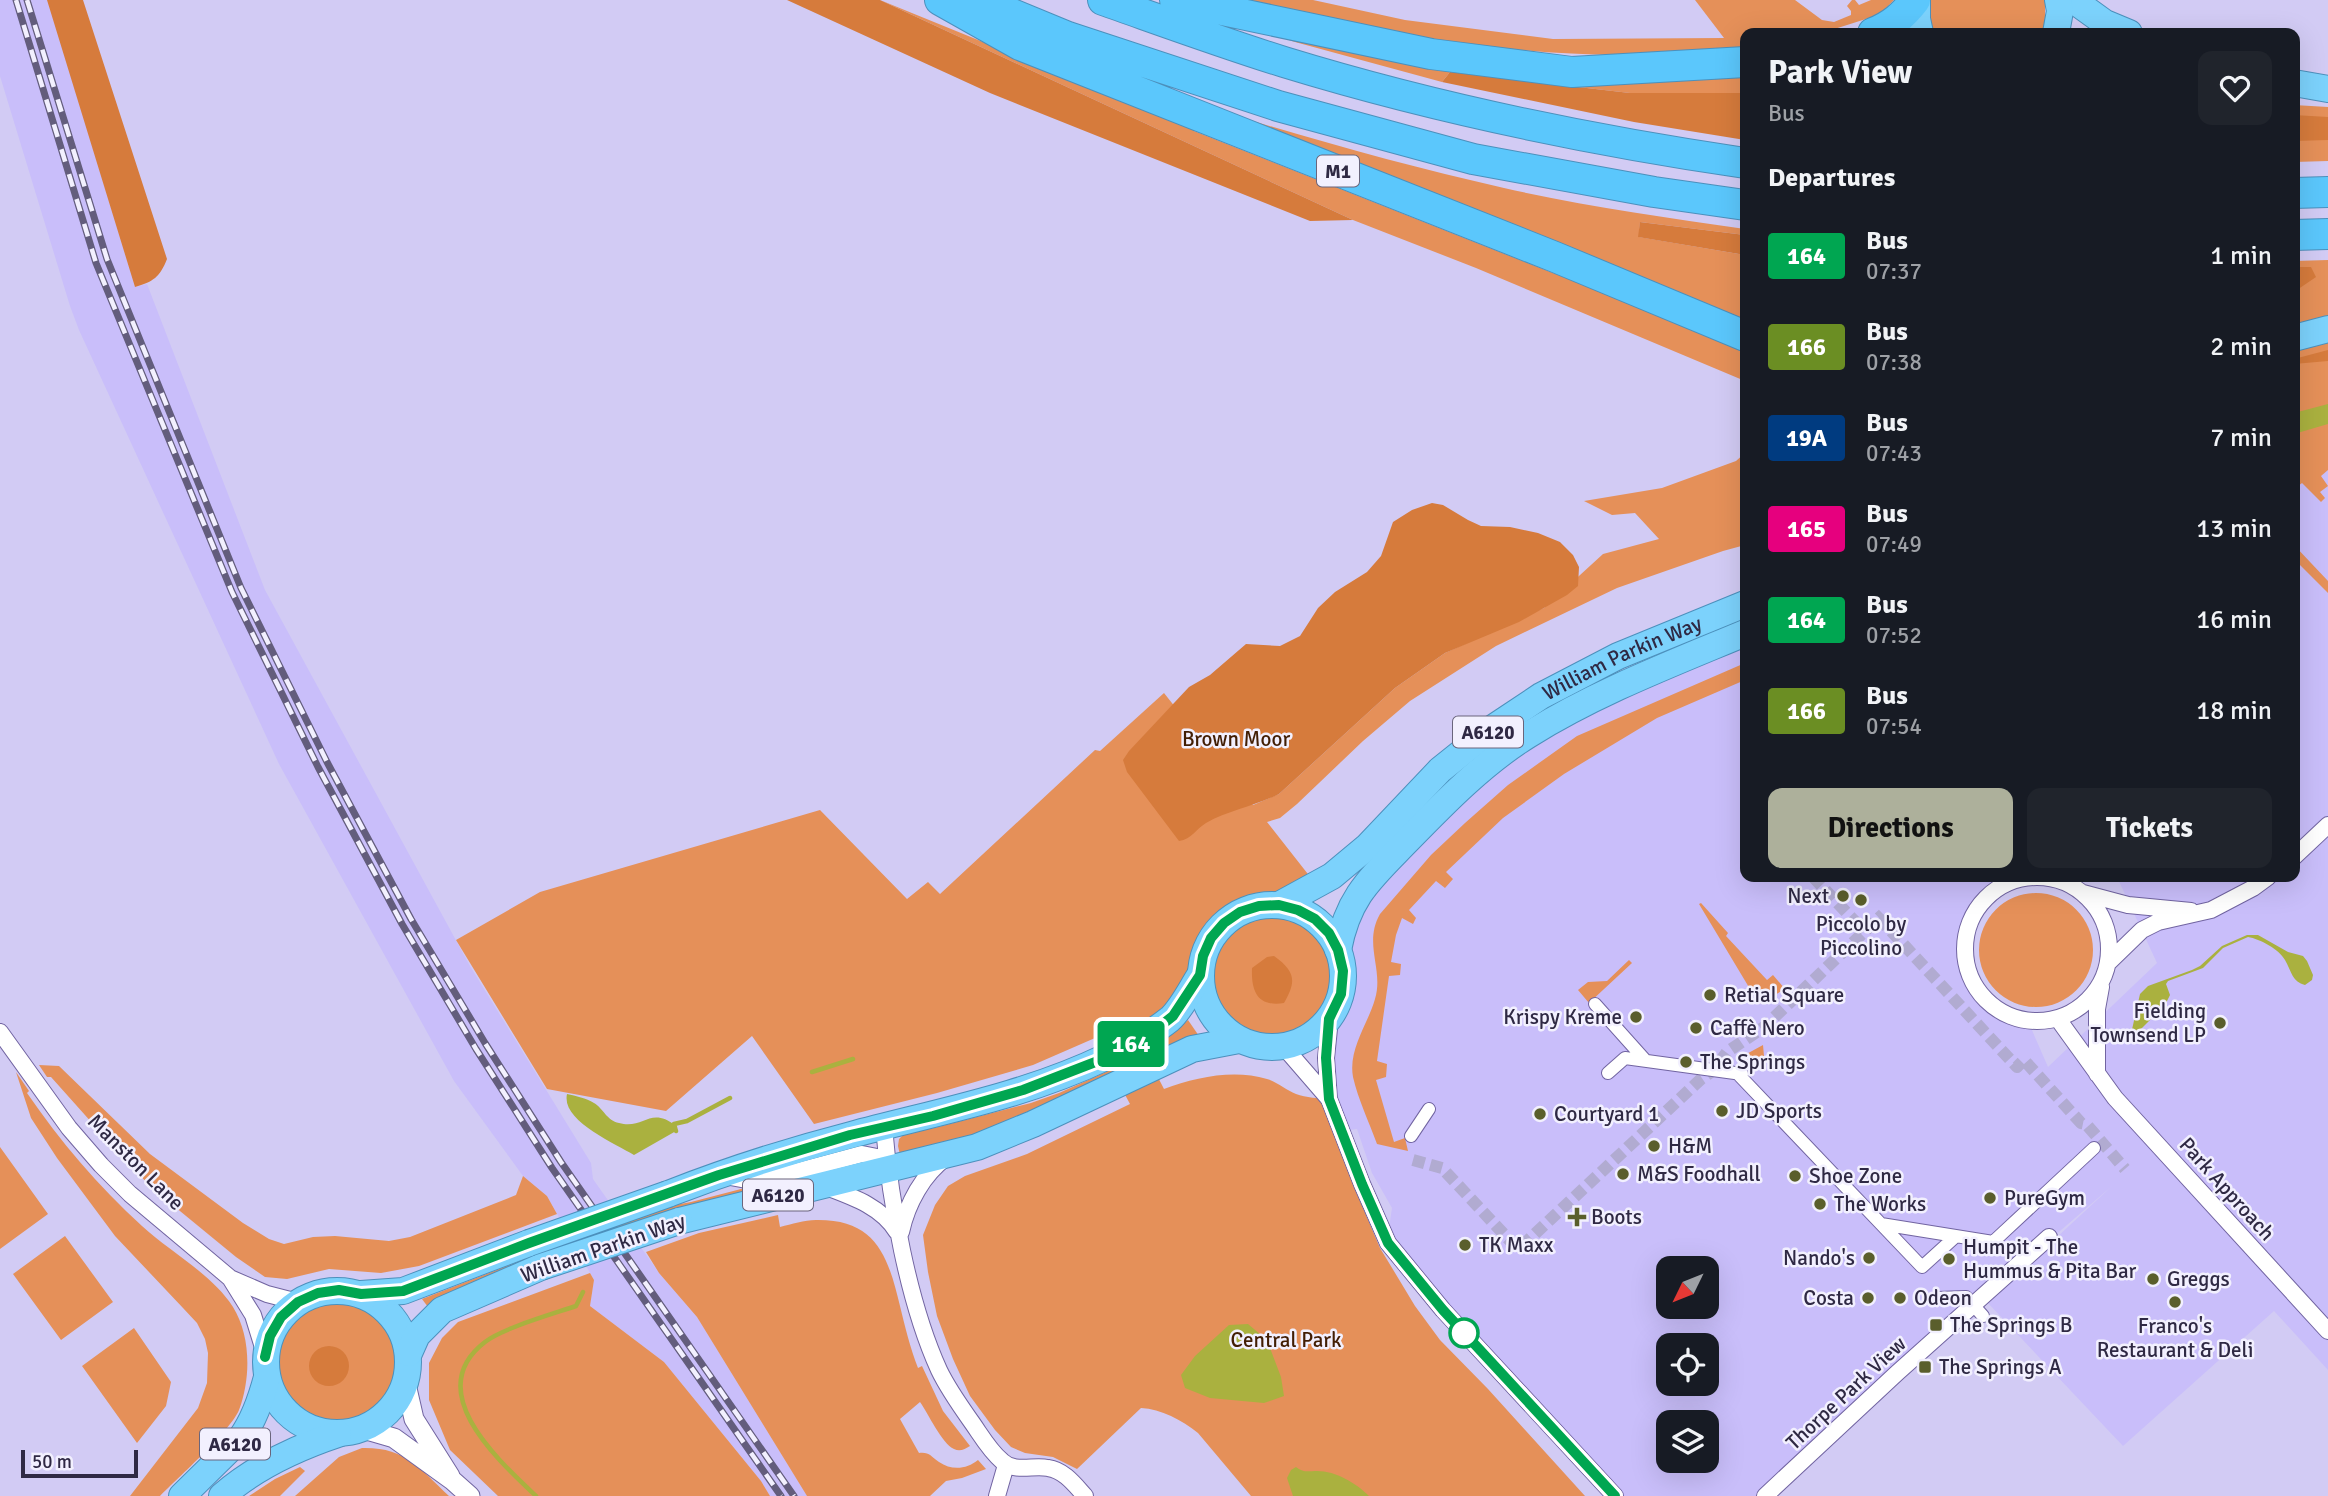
<!DOCTYPE html>
<meta charset="utf-8">
<style>
body{margin:0;font-family:Signika,sans-serif;background:#20242c;color:#f1f3f6;height:100vh;display:flex;flex-direction:column;font-size:26px;white-space:nowrap}
*{box-sizing:border-box;margin:0}
p{font-size:23px;color:#9ea1a6}
.icon{flex:none;width:38px;height:38px;fill:none;stroke:currentColor;stroke-width:2;stroke-linecap:round;stroke-linejoin:round}
.map{position:relative;flex:1;overflow:hidden}
.sheet{position:absolute;left:1740px;top:28px;width:560px;height:854px;display:flex;flex-direction:column;background:#171b24;border-radius:14px;box-shadow:0 7px 28px #0002}
.sheet>*{flex:none}
.badge{padding:0 14px;border-radius:5px;font-size:24px;line-height:46px}
.needle{width:46px;rotate:227deg}
.buttons{position:absolute;left:1656px;top:1256px;display:grid;gap:14px}
.buttons a{display:grid;place-items:center;width:63px;height:63px;border-radius:14px;background:#171b24;box-shadow:0 7px 28px #0002;font-size:35px}
.scale{position:absolute;left:21px;bottom:18px;width:117px;box-sizing:border-box;padding-left:7px;border:4px solid #2f2944;border-top:0;font-size:19px;line-height:24px;white-space:nowrap;color:#2f2944;-webkit-text-stroke:5px #f2f0fe;paint-order:stroke}
.map>.badge{position:absolute;translate:-50% -50%;box-shadow:0 0 0 4px #fff}
h2{padding:0 28px;font-size:26px;line-height:63px}
.round{display:grid;place-items:center;flex:none;width:74px;height:74px;border-radius:14px;background:#20242c}
.headline{display:flex;align-items:center;justify-content:space-between;height:119px;padding:0 28px}
h1{font-size:33px;font-weight:700;line-height:52px}
.button{display:flex;gap:14px;margin-top:auto;padding:14px 28px}
.button a{flex:1;height:80px;border-radius:14px;background:#adb09b;color:#111;font-size:28px;font-weight:700;line-height:80px;text-align:center}
.button a+a{background:#20242c;color:#f1f3f6}
ul{padding:0;list-style:none}
li{display:flex;align-items:center;gap:21px;height:91px;padding:0 28px}
li div{flex:1}
li b{display:block;font-size:26px}
li em{font-style:normal}
li .badge{min-width:77px;font-weight:700;text-align:center}
.map>svg:first-child{display:block}
.built{fill:#c9befa;fill-rule:evenodd}
.green{fill:#e59059}
.forest{fill:#d67b3c}
.water{fill:#aab13f}
.lines{fill:none;stroke-linecap:round;stroke-linejoin:round}
.stream{stroke:#aab13f;stroke-width:4.5}
.pedestrian-tunnel{stroke:#b1abd1;stroke-width:12;stroke-dasharray:12 6;stroke-linecap:butt}
.pedestrian-casing{stroke:#7164a1;stroke-width:14}
.minor-casing{stroke:#7164a1;stroke-width:18}
.tertiary-casing{stroke:#7164a1;stroke-width:21}
.trunk-casing{stroke:#4c90bc;stroke-width:28}
.motorway-casing{stroke:#4c90bc;stroke-width:32}
.pedestrian{stroke:#fff;stroke-width:12}
.minor{stroke:#fff;stroke-width:16}
.tertiary{stroke:#fff;stroke-width:19}
.trunk{stroke:#7cd2fc;stroke-width:26}
.motorway{stroke:#5bc7fc;stroke-width:30}
.rail-casing{stroke:#635d7c;stroke-width:7}
.rail{stroke:#f2f0fe;stroke-width:4.5;stroke-dasharray:13;stroke-linecap:butt}
.trunk-bridge-casing{stroke:#4c90bc;stroke-width:28;stroke-linecap:butt}
.trunk-bridge{stroke:#7cd2fc;stroke-width:26}
.line-casing{stroke:#fff;stroke-width:16}
.line{stroke:#00a651;stroke-width:10}
.poi-dot{fill:#5a5e2c;stroke:#f2f0fe;stroke-width:2.5}
.stop-dot{fill:#fff;stroke:#00a651;stroke-width:3.5}
.labels{text-anchor:middle;stroke-width:5;stroke-linejoin:round;paint-order:stroke}
.shield{fill:#f2f0fe;stroke:#6a657c;stroke-width:2}
.shield-label{font-size:19px;font-weight:bold;fill:#2f2944}
.street-label{font-size:21px;fill:#2f2944;stroke:#f2f0fe}
.park-label{font-size:21px;fill:#421e04;stroke:#f2f0fe}
.poi-label{font-size:21px;fill:#2f2944;stroke:#f2f0fe;text-anchor:start}
</style>
<div class="map">
<svg width="2328" height="1496" viewBox="0 0 2328 1496">
<rect width="100%" height="100%" fill="#d2cbf4"/>
<!-- built -->
<path class="built" d="M0,0H48L135,287L147,284L265,590L470,966L591,1163L593,1179L659,1273L697,1317L807,1496H770L761,1481L664,1362L590,1306L594,1280L547,1196L523,1176L454,1081L279,764L79,330L70,306L0,76Z
M2328,453V1370L2274,1311L2123,1446L1987,1302L2112,1186L1971,1308L1765,1496H1617L1570,1446L1395,1242L1389,1228L1392,1208L1372,1173L1357,1129L1340,1131L1329,1099L1330,1019L1341,994L1343,971L1338,950L1342,928L1477,774L1745,633V877H1994L1991,893L1972,916L1965,940V959L1970,977L1989,1004L2004,1014L2028,1021L2048,1067L2157,963L2117,877H2294V468ZM1668,1269H1706V1307H1668ZM1668,1346H1706V1384H1668ZM1668,1423H1706V1461H1668Z"/>
<!-- green -->
<path class="green" d="M880,0L1194,128V131L1745,349V381L1476,268L1353,220Z
M1247,0H1313L1405,20L1553,39L1724,38L1695,0H1795L1822,20L1834,22L1851,15V11L1847,6L1852,0H1855L1859,5L1871,0H1894L1871,24L1869,18L1822,33H1745V47L1736,49C1697,51 1657,55 1618,55C1494,54 1367,31 1247,0Z
M1929,0H2045V24L2041,33H1932L1928,18Z
M1209,14L1321,40L1745,73V93H1630L1450,72L1442,82L1295,42Z
M1136,85C1257,123 1379,160 1504,188C1583,206 1664,217 1745,229V235L1640,222L1639,237L1745,255V324Z
M2294,105L2328,107V161L2294,162Z
M2328,260V317L2294,326V261Z
M2328,342V470L2321,476L2328,486L2320,492L2325,498L2321,502L2302,483L2294,489V351Z
M1745,453V545L1723,551L1617,588L1496,646L1410,701L1363,741L1297,804L1280,818L1267,822L1311,878C1297,884 1284,890 1270,894C1258,897 1246,899 1234,905C1195,923 1179,999 1167,1037L1188,1020L1199,1036L1148,1058L1164,1089C1196,1077 1234,1069 1267,1079C1277,1082 1286,1090 1296,1094C1306,1098 1319,1098 1329,1099L1361,1203L1380,1248L1415,1306L1440,1340L1488,1389L1585,1496H1251L1198,1433C1182,1420 1161,1409 1141,1408L1077,1469L1053,1457L1025,1453L1011,1447L995,1430L970,1396L953,1359L937,1316L928,1272L923,1235L935,1205L948,1186L965,1176L1027,1154L1130,1104L1115,1076L1015,1120L973,1135L900,1155L898,1146L899,1139L906,1132L934,1128L1031,1103L1059,1093L1104,1073L1111,1069L1095,1038L1033,1065L937,1093L814,1124L752,1036L666,1111L547,1089L456,940L540,892L820,810L907,899L928,882L940,894L1095,750L1100,751L1164,693L1253,805L1279,794L1395,688L1445,653L1544,608L1603,554L1659,539L1635,513L1612,515L1584,501L1662,488L1736,461Z
M2294,545L2328,581V593L2294,559Z
M1745,663V680L1657,718L1564,774L1503,818L1446,872L1453,879L1445,888L1436,881L1409,910L1416,918L1413,924L1402,918L1396,935L1391,962L1401,964L1400,975L1389,976L1377,1061L1387,1064L1386,1077L1376,1080L1394,1142L1405,1138L1408,1151L1377,1144C1369,1122 1358,1099 1353,1077C1348,1049 1368,1024 1375,999C1384,969 1363,944 1380,914L1431,855L1465,823L1508,785L1577,736Z
M1979 950a57 57 0 1 1 114 0a57 57 0 1 1-114 0Z
M1701,903L1728,933L1726,936L1767,980L1773,975L1785,989L1759,1004L1699,904Z
M1211 976a61 61 0 1 1 122 0a61 61 0 1 1-122 0Z
M1629,960L1632,963L1589,1003L1578,990L1588,982L1607,981Z
M1763,1045L1765,1067L1741,1057Z
M39,1065L59,1066L150,1154L243,1223L269,1239L284,1244L313,1237L335,1236L389,1241L410,1237L516,1195L523,1176L547,1196L557,1214L419,1266L381,1273L329,1269L287,1279L265,1277L236,1257L158,1193L135,1171L51,1077H47Z
M16,1072L29,1091L27,1093C60,1141 98,1186 142,1226C170,1252 212,1274 233,1307C251,1336 251,1378 239,1410C231,1430 178,1478 160,1496H130L198,1408L207,1383L208,1353L205,1339L197,1323L183,1308L115,1236L57,1158L31,1118Z
M0,1147L48,1214L0,1249Z
M841,1163L428,1307L422,1299L654,1209L691,1202Z
M778,1215L780,1227C792,1224 804,1220 816,1220C876,1219 888,1256 900,1306C905,1327 910,1347 918,1368L922,1366L943,1411L970,1446C965,1449 960,1452 954,1449C942,1444 928,1413 920,1402L900,1419L919,1453C930,1452 930,1456 939,1462C952,1471 967,1469 978,1460L986,1469L962,1478L946,1481L930,1496H807L697,1317L659,1273L646,1252L699,1233Z
M65,1236L113,1302L61,1340L13,1274Z
M590,1273L594,1280L590,1306L664,1362L761,1481L770,1496H498L450,1450L429,1400V1363L442,1338L458,1322Z
M277 1362a61 61 0 1 1 122 0a61 61 0 1 1-122 0Z
M134,1328L171,1382L166,1406L137,1443L82,1366Z
M362,1448C406,1447 419,1468 449,1496H295L339,1457Z
M300,1467L305,1471L280,1496H249L275,1479Z"/>
<!-- forest -->
<path class="forest" d="M47,0H83L167,259C160,277 153,282 135,287Z
M787,0H880L1353,220L1310,221L990,93Z
M1450,72L1630,93H1745V140L1634,122L1442,82Z
M2294,115L2328,117V140L2294,141Z
M1640,222L1745,235V255L1638,237Z
M2294,267H2311L2316,277L2294,292Z
M2328,350V361L2294,364V359Z
M1432,503L1443,505L1468,520L1481,526L1510,527L1538,533L1560,542L1573,555L1579,567L1578,586L1567,595L1519,622L1445,653L1395,688L1279,794C1256,806 1229,810 1206,823C1196,829 1192,839 1179,841L1127,772L1123,760L1129,751L1189,687L1210,675L1246,644L1280,646L1300,636L1318,608L1335,592L1367,572L1381,556L1393,522L1412,510Z
M1274,956C1295,971 1297,981 1284,1003C1258,1007 1251,992 1252,968L1267,957Z
M309 1366a20 20 0 1 1 40 0a20 20 0 1 1-40 0Z"/>
<!-- water -->
<path class="water" d="M2328,404V424L2294,434V413Z
M2247,935H2258L2288,952L2303,956L2307,961L2313,975L2312,980L2305,985C2292,982 2291,970 2285,960C2279,949 2260,939 2248,937L2223,948L2203,968L2168,981L2166,984L2170,995L2165,1005L2135,1035L2131,1034L2140,994L2148,986L2192,970L2200,966L2222,946Z
M567,1094C576,1096 586,1098 594,1103C603,1108 607,1121 619,1123C644,1130 650,1105 676,1126V1131L634,1155C615,1143 561,1121 567,1094Z
M1248,1324L1267,1340L1281,1377L1284,1396L1264,1403L1210,1398L1185,1388L1181,1375L1195,1356L1229,1325Z
M1296,1467C1304,1473 1308,1471 1317,1471C1336,1471 1356,1483 1369,1496H1293L1287,1478L1291,1470Z"/>
<g class="lines">
<!-- stream -->
<path class="stream" d="M812,1072L853,1059
M676,1131L674,1124L687,1121L730,1098
M536,1496C498,1460 421,1391 485,1342C503,1328 553,1314 576,1306L583,1292"/>
<!-- pedestrian-tunnel -->
<path class="pedestrian-tunnel" d="M1813,877L1864,931
M1879,918L2017,1067L2024,1060L2081,1123L2086,1124L2125,1169
M1413,1160L1442,1168L1514,1245L1518,1247L1523,1245L1701,1079L1714,1070L1727,1052L1764,1027L1883,914"/>
<!-- pedestrian casing -->
<g class="pedestrian-casing">
<path id="pedestrian" d="M1595,1004L1646,1061
M1608,1073L1625,1058L1742,1074
M1737,1073L1922,1267L1955,1237
M1411,1136L1429,1109
M1881,1224L1993,1242L2094,1148
M1937,1298L1966,1297L1983,1316"/>
</g>
<!-- minor casing -->
<g class="minor-casing">
<path id="minor" d="M2294,857L2328,825
M1965 949a72 72 0 1 1 144 0a72 72 0 1 1-144 0Z
M2083,893L2128,905L2191,911
M2108,963L2142,930L2158,922L2211,910L2253,888L2268,877
M1330,1019L1326,1058L1329,1099L1362,1184L1388,1243L1443,1310L1615,1496
M2058,1019L2115,1098L2328,1331
M0,1032L69,1128L101,1165L130,1194L230,1278L253,1315L266,1357
M1284,1047L1329,1099
M2097,1074V1009L2101,987
M884,1127C890,1201 908,1302 939,1370C948,1389 961,1407 973,1424C982,1437 990,1451 1002,1461C1014,1473 1033,1465 1048,1468C1064,1470 1075,1485 1085,1496
M725,1176L757,1182L862,1154L887,1159
M826,1187C853,1197 882,1207 897,1232
M901,1232C907,1204 923,1174 947,1157
M230,1278L267,1294L298,1302
M997,1496L1006,1465
M1765,1496L1897,1373L2049,1237"/>
</g>
<!-- tertiary casing -->
<g class="tertiary-casing">
<path id="tertiary" d="M406,1384L414,1419L450,1476
M363,1429L394,1438L452,1480L470,1496"/>
</g>
<!-- trunk casing -->
<g class="trunk-casing">
<g id="trunk">
<path d="M1917,0V19L1920,33"/>
<path d="M2073,0L2105,23L2129,33"/>
<path d="M2056,33L2060,11L2058,0"/>
<path d="M2294,83L2328,89"/>
<path d="M2294,338L2328,329"/>
<circle cx="1272" cy="976" r="71"/>
<path id="s1" d="M1279,905L1332,876L1368,846L1440,770L1490,730L1541,696L1618,656L1745,604"/>
<path d="M1338,950C1348,896 1371,878 1408,840C1444,803 1483,763 1528,735C1595,693 1671,664 1745,633"/>
<path d="M668,1194C727,1171 789,1151 851,1135C937,1112 1025,1096 1106,1057C1129,1046 1150,1035 1170,1019C1182,1008 1191,989 1200,975"/>
<path d="M679,1221L977,1147L1033,1124L1192,1049L1239,1040"/>
<circle cx="337" cy="1362" r="71"/>
<path d="M361,1294L403,1291L529,1243"/>
<path d="M409,1353L417,1335L442,1310L541,1267"/>
<path d="M182,1496L241,1438C254,1420 261,1400 267,1377"/>
<path d="M222,1496C255,1467 296,1448 338,1434"/>
</g>
</g>
<!-- motorway casing -->
<g class="motorway-casing">
<path id="motorway" d="M940,0L1020,45L1555,257L1745,336
M978,0L1068,37L1278,106L1473,159L1654,192L1745,205
M1103,0C1163,21 1223,43 1284,62C1434,108 1589,140 1745,163
M1175,0L1431,54L1572,72L1745,62
M1873,33C1891,26 1903,16 1915,0
M2294,193L2328,192
M2294,235L2328,234"/>
</g>
<!-- pedestrian -->
<use href="#pedestrian" class="pedestrian"/>
<!-- minor -->
<use href="#minor" class="minor"/>
<!-- tertiary -->
<use href="#tertiary" class="tertiary"/>
<!-- trunk -->
<use href="#trunk" class="trunk"/>
<!-- motorway -->
<use href="#motorway" class="motorway"/>
<!-- rail casing -->
<g class="rail-casing">
<path id="rail" d="M16,0L96,263L232,592L318,767L402,924L476,1049L552,1168L781,1496
M27,0L107,259L241,588L327,762L411,919L485,1043L561,1162L794,1496"/>
</g>
<!-- rail -->
<use href="#rail" class="rail"/>
<!-- trunk-bridge casing -->
<g class="trunk-bridge-casing">
<path id="trunk-bridge" d="M529,1243L668,1194
M541,1267L679,1221"/>
</g>
<!-- trunk-bridge -->
<use href="#trunk-bridge" class="trunk-bridge"/>
</g>
<g class="lines">
<!-- line casing -->
<g class="line-casing">
<path id="line" d="M265,1357L270,1336L281,1317L298,1302L318,1293L339,1290L361,1294L403,1291L529,1243L719,1175L850,1135L933,1116L1023,1090L1098,1061L1145,1038L1173,1016L1200,975L1203,956L1211,938L1224,923L1240,912L1259,906L1279,905L1298,910L1315,919L1329,933L1338,950L1343,971L1341,994L1329,1019L1326,1058L1329,1099L1362,1184L1388,1243L1443,1310L1615,1496"/>
</g>
<!-- line -->
<use href="#line" class="line"/>
</g>
<!-- markers -->
<g class="poi-dot">
<circle cx="1843" cy="896" r="7"/>
<circle cx="1861" cy="900" r="7"/>
<circle cx="1710" cy="995" r="7"/>
<circle cx="1636" cy="1017" r="7"/>
<circle cx="2220" cy="1023" r="7"/>
<circle cx="1696" cy="1028" r="7"/>
<circle cx="1686" cy="1062" r="7"/>
<circle cx="1722" cy="1111" r="7"/>
<circle cx="1540" cy="1114" r="7"/>
<circle cx="1654" cy="1146" r="7"/>
<circle cx="1623" cy="1174" r="7"/>
<circle cx="1795" cy="1176" r="7"/>
<circle cx="1990" cy="1198" r="7"/>
<circle cx="1820" cy="1204" r="7"/>
<path d="M1573.5 1206.5h7v7h7v7h-7v7h-7v-7h-7v-7h7z"/>
<circle cx="1465" cy="1245" r="7"/>
<circle cx="1869" cy="1258" r="7"/>
<circle cx="1949" cy="1259" r="7"/>
<circle cx="2153" cy="1279" r="7"/>
<circle cx="1868" cy="1298" r="7"/>
<circle cx="1900" cy="1298" r="7"/>
<circle cx="2175" cy="1302" r="7"/>
<rect x="1929" y="1318" width="14" height="14" rx="3.5"/>
<rect x="1918" y="1360" width="14" height="14" rx="3.5"/>
</g>
<circle class="stop-dot" cx="1464" cy="1333" r="14"/>
<g class="labels">
<!-- shield labels -->
<g class="shield">
<rect x="1317" y="155.5" width="42" height="31" rx="5"/>
<rect x="1453" y="716.5" width="70" height="31" rx="5"/>
<rect x="743" y="1179.5" width="70" height="31" rx="5"/>
<rect x="200" y="1428.5" width="70" height="31" rx="5"/>
</g>
<g class="shield-label">
<text x="1338" y="178">M1</text>
<text x="1488" y="739">A6120</text>
<text x="778" y="1202">A6120</text>
<text x="235" y="1451">A6120</text>
</g>
<!-- street labels -->
<g class="street-label">
<text dy="7" stroke="none"><textPath href="#s1" startOffset="427">William Parkin Way</textPath></text>
<text transform="translate(136 1162) rotate(45)" y="7">Manston Lane</text>
<text transform="translate(2227 1189) rotate(48)" y="7">Park Approach</text>
<text transform="translate(603 1248) rotate(-19)" y="7">William Parkin Way</text>
<text transform="translate(1846 1393) rotate(-43)" y="7">Thorpe Park View</text>
</g>
<!-- park labels -->
<g class="park-label">
<text x="1236" y="746">Brown Moor</text>
<text x="1286" y="1347">Central Park</text>
</g>
<!-- poi labels -->
<g class="poi-label">
<text x="1829" y="903" text-anchor="end">Next</text>
<text x="1861" y="931" text-anchor="middle">Piccolo by<tspan x="1861" dy="24">Piccolino</tspan></text>
<text x="1724" y="1002">Retial Square</text>
<text x="2206" y="1018" text-anchor="end">Fielding<tspan x="2206" dy="24">Townsend LP</tspan></text>
<text x="1622" y="1024" text-anchor="end">Krispy Kreme</text>
<text x="1710" y="1035">Caffè Nero</text>
<text x="1700" y="1069">The Springs</text>
<text x="1736" y="1118">JD Sports</text>
<text x="1554" y="1121">Courtyard 1</text>
<text x="1668" y="1153">H&amp;M</text>
<text x="1637" y="1181">M&amp;S Foodhall</text>
<text x="1809" y="1183">Shoe Zone</text>
<text x="2004" y="1205">PureGym</text>
<text x="1834" y="1211">The Works</text>
<text x="1591" y="1224">Boots</text>
<text x="1479" y="1252">TK Maxx</text>
<text x="1963" y="1254">Humpit - The<tspan x="1963" dy="24">Hummus &amp; Pita Bar</tspan></text>
<text x="1855" y="1265" text-anchor="end">Nando's</text>
<text x="2167" y="1286">Greggs</text>
<text x="1854" y="1305" text-anchor="end">Costa</text>
<text x="1914" y="1305">Odeon</text>
<text x="1950" y="1332">The Springs B</text>
<text x="2175" y="1333" text-anchor="middle">Franco's<tspan x="2175" dy="24">Restaurant &amp; Deli</tspan></text>
<text x="1939" y="1374">The Springs A</text>
</g>
</g>
</svg>
<div class="buttons">
<a><svg class="needle" viewBox="-14 -14 28 28"><path d="M0-13l5 13h-10z" fill="#e53935"/><path d="M0 13l5-13h-10z" fill="#9ea1a6"/></svg></a>
<a><svg class="icon" aria-label="locate" viewBox="0 0 24 24"><circle cx="12" cy="12" r="6"/><path d="M12 2v4M12 18v4M2 12h4M18 12h4"/></svg></a>
<a><svg class="icon" aria-label="layers" viewBox="0 0 24 24"><path d="M12 4l9 5-9 5-9-5zM3 14l9 5 9-5"/></svg></a>
</div>
<div class="scale">50 m</div>
<b class="badge" style="left:1131px;top:1044px;background:#00a651;color:#fff">164</b>
<section class="sheet">
<div class="headline"><div><h1>Park View</h1><p>Bus</p></div><a class="round"><svg class="icon" aria-label="heart" viewBox="0 0 24 24"><path d="M12 20l-8-8c-3-5 5-10 8-4 3-6 11-1 8 4z"/></svg></a></div>
<h2>Departures</h2>
<ul>
<li><span class="badge" style="background:#00a651;color:#fff">164</span><div><b>Bus</b><p>07:37</p></div><em>1 min</em></li>
<li><span class="badge" style="background:#6b8e23;color:#fff">166</span><div><b>Bus</b><p>07:38</p></div><em>2 min</em></li>
<li><span class="badge" style="background:#003b80;color:#fff">19A</span><div><b>Bus</b><p>07:43</p></div><em>7 min</em></li>
<li><span class="badge" style="background:#e6007e;color:#fff">165</span><div><b>Bus</b><p>07:49</p></div><em>13 min</em></li>
<li><span class="badge" style="background:#00a651;color:#fff">164</span><div><b>Bus</b><p>07:52</p></div><em>16 min</em></li>
<li><span class="badge" style="background:#6b8e23;color:#fff">166</span><div><b>Bus</b><p>07:54</p></div><em>18 min</em></li>
</ul>
<div class="button"><a>Directions</a><a>Tickets</a></div>
</section>
</div>
